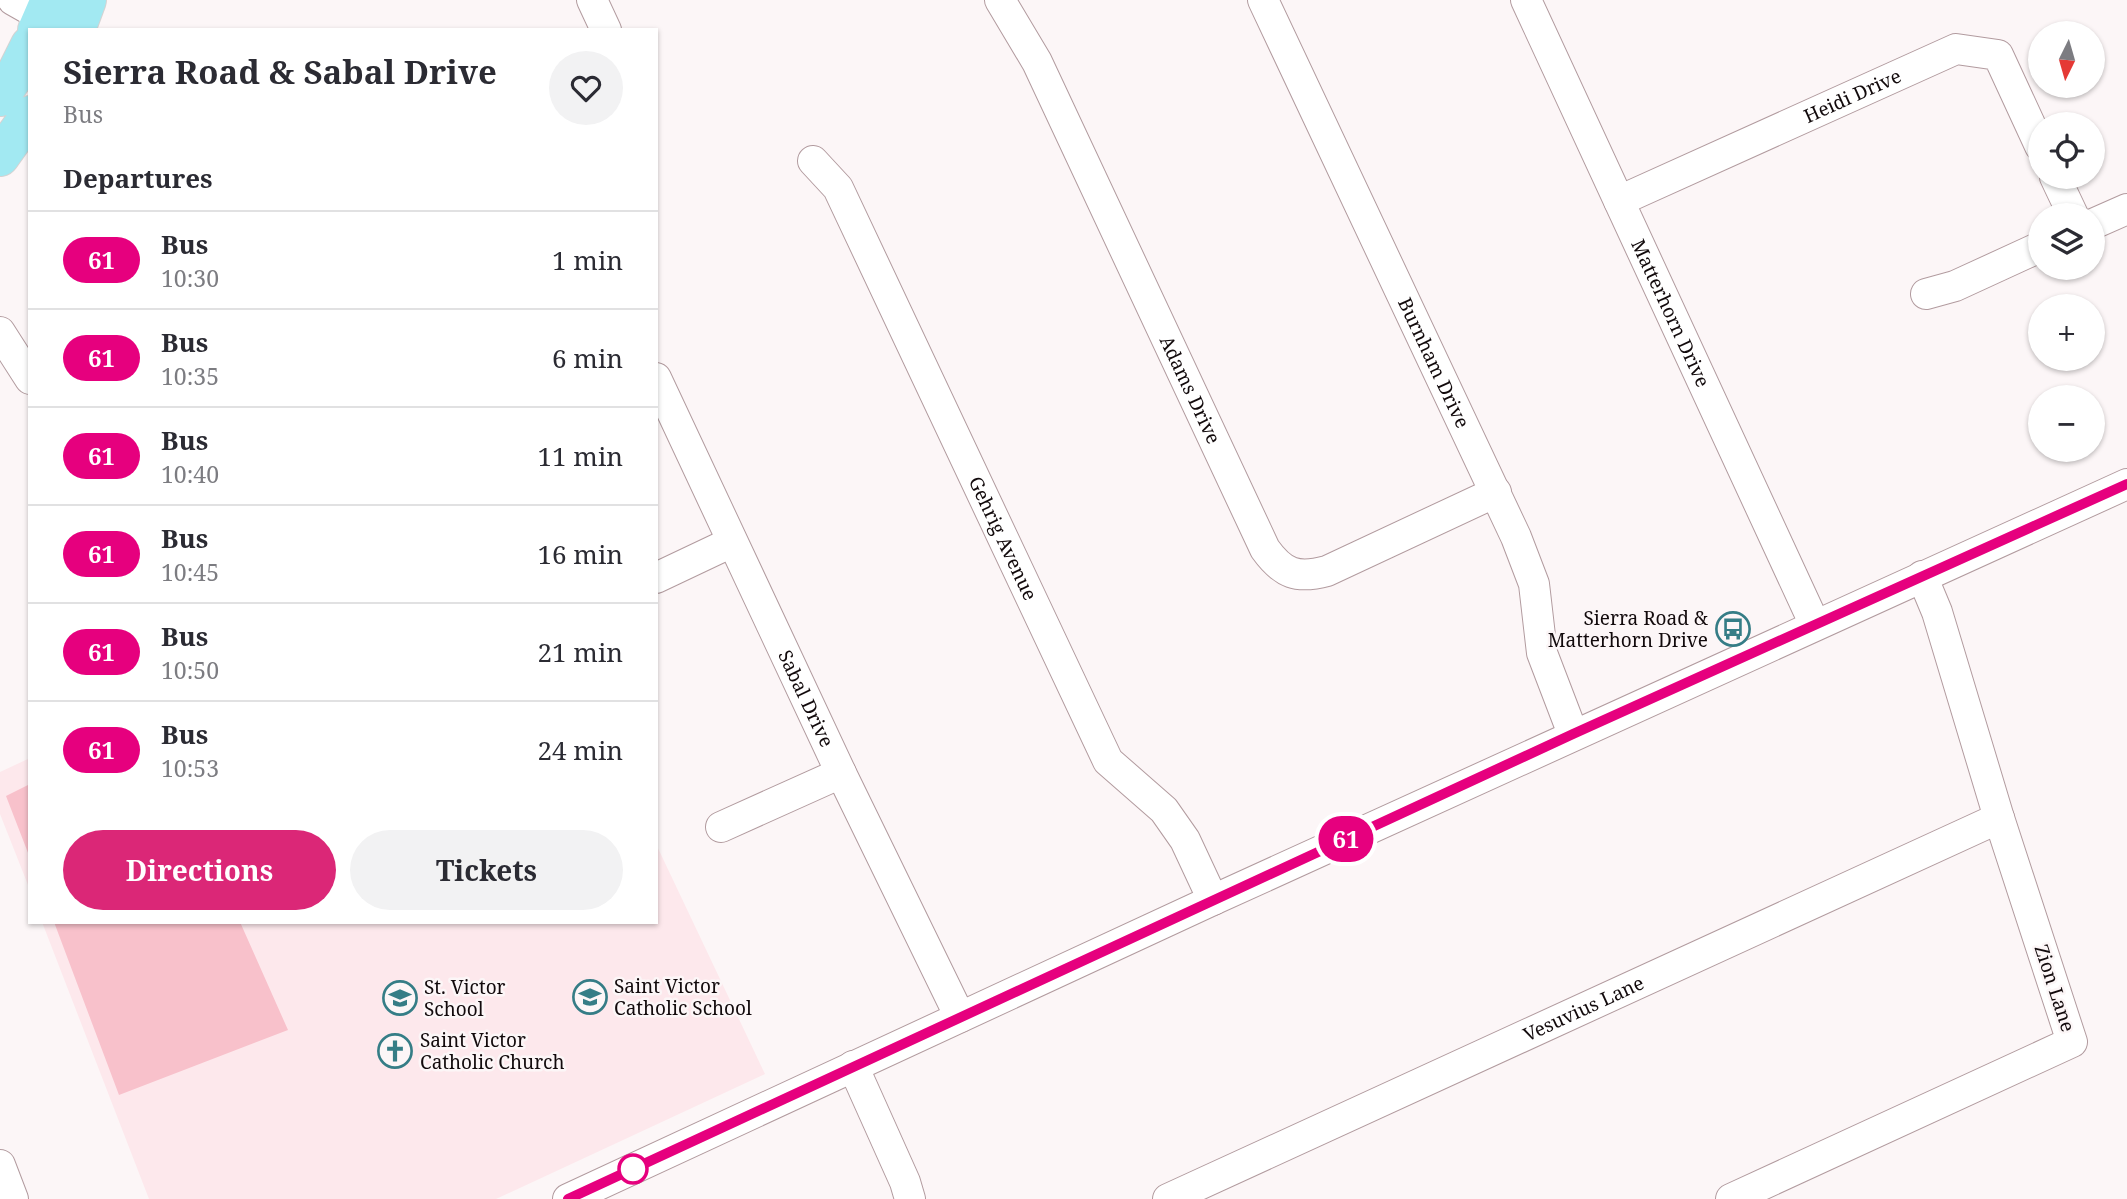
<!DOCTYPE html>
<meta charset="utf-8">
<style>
body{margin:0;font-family:"Noto Serif",serif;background:#f2f2f3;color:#2b2b33;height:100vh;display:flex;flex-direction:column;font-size:26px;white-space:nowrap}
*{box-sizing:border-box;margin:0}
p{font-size:23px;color:#7c7c81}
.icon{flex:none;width:38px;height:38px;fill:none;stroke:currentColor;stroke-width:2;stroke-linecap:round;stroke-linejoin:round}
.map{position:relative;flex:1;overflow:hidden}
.side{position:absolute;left:28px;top:28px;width:630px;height:896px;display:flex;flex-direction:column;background:#fff;border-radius:0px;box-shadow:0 2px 5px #0004}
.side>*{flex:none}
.badge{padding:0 14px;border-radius:23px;font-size:24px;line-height:46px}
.needle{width:46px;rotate:185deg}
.buttons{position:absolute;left:2028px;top:21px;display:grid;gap:14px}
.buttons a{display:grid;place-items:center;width:77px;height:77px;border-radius:50%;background:#fff;box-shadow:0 2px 5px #0004;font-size:35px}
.map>.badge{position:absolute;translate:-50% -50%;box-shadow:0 0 0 4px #fff}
h2{padding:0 35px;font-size:26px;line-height:63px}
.round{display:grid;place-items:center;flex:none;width:74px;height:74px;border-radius:37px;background:#f2f2f3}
.headline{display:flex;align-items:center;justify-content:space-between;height:119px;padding:0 35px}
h1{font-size:33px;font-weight:700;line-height:52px}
.action{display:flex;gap:14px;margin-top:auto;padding:14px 35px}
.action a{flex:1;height:80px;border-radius:42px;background:#db2777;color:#fff;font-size:28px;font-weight:700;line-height:80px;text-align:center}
.action a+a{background:#f2f2f3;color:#2b2b33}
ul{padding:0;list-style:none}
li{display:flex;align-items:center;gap:21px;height:98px;padding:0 35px;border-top:2px solid #e1e1e2}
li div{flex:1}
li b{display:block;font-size:26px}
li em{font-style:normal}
li .badge{min-width:77px;font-weight:700;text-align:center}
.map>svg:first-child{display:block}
.built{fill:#fde8ec}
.green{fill:#f8c1cb}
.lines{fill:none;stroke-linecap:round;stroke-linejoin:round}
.minor-casing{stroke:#b29b9f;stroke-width:32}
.major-casing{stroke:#d4d3d3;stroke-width:40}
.minor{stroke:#fff;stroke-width:30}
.major{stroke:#a2e9f2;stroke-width:38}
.line-casing{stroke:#fff;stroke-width:16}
.line{stroke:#e6007e;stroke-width:10}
.stop-dot{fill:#fff;stroke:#e6007e;stroke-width:3.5}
.labels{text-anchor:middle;stroke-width:5;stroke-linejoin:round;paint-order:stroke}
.street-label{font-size:19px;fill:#120a0c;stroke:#fcf6f7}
.poi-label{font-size:19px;fill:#120a0c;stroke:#fcf6f7;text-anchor:start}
</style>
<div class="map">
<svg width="2127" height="1199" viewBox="0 0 2127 1199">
<rect width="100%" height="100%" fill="#fcf6f7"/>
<!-- built -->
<path class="built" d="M30,758V890L0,814V772Z
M656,844L765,1074L496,1199H149L42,922H656Z"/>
<!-- green -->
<path class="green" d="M30,784V858L6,796Z
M54,922H240L288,1030L119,1095Z"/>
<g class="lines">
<!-- minor casing -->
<g class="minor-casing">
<g id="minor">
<path d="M13,0L43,17"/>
<path d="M592,0L606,30"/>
<path id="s1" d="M1000,0L1037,62L1265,549C1283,574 1297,579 1327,571L1496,492"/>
<path id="s2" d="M1263,0L1516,537L1534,584L1542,653L1573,734"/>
<path id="s3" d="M1526,0L1815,625"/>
<path id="s4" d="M813,161L838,188L1108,761L1164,810L1185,840L1213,900"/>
<path d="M2055,177L2073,215"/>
<path id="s5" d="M1619,201L1956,49L1998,55L2040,146"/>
<path d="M2093,224L2127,209"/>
<path d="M1926,294L1955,286L2040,247"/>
<path d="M0,332L30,379"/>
<path id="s6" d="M656,378L841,773L960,1017"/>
<path d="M656,578L732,542"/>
<path d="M721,827L841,773"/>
<path d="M853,1066L905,1182L910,1199"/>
<path d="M0,1165L13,1199"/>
<path d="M568,1199L1213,900L2127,484"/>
<path id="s7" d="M1168,1199L1999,818"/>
<path d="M1731,1199L2072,1042L1999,818L1937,612L1922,576"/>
</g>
</g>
<!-- major casing -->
<g class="major-casing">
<path id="major" d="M37,30L50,0
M76,30L87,0
M0,97L15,75L30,45
M0,157L30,115"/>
</g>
<!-- minor -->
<use href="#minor" class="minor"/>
<!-- major -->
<use href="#major" class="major"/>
</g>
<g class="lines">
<!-- line casing -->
<g class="line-casing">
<path id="line" d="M568,1199L1573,734L2127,484"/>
</g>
<!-- line -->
<use href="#line" class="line"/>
</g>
<!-- icons -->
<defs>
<g id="bus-ring" transform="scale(1.75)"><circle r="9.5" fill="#fcf6f7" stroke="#357d86" stroke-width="1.5"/><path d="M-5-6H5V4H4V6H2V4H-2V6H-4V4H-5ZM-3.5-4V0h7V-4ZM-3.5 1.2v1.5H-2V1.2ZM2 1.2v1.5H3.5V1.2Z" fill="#357d86"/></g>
<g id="school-ring" transform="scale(1.75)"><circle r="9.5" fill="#fcf6f7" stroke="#357d86" stroke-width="1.5"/><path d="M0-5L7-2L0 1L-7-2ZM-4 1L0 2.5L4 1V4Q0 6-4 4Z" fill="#357d86"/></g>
<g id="church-ring" transform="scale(1.75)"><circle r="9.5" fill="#fcf6f7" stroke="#357d86" stroke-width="1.5"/><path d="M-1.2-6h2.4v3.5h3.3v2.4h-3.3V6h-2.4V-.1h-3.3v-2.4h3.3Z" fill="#357d86"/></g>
</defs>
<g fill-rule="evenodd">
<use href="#bus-ring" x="1733" y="629"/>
<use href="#school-ring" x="590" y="997"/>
<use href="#school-ring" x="400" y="998"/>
<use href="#church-ring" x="395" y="1051"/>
</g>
<!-- markers -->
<circle class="stop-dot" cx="633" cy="1169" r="14"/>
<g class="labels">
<!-- street labels -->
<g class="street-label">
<text dy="7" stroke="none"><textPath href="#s5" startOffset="256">Heidi Drive</textPath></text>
<text dy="7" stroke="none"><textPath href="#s3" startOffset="345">Matterhorn Drive</textPath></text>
<text dy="7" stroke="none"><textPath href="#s2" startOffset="401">Burnham Drive</textPath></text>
<text dy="7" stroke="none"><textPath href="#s1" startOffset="434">Adams Drive</textPath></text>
<text dy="7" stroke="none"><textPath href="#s4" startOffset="424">Gehrig Avenue</textPath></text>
<text dy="7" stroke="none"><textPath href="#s6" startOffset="354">Sabal Drive</textPath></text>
<text transform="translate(2055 988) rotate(72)" y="7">Zion Lane</text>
<text dy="7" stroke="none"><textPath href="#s7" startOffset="457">Vesuvius Lane</textPath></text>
</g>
<!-- poi labels -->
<g class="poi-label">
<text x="1708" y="625" text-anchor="end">Sierra Road &amp;<tspan x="1708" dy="22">Matterhorn Drive</tspan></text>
<text x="614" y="993">Saint Victor<tspan x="614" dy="22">Catholic School</tspan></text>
<text x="424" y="994">St. Victor<tspan x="424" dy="22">School</tspan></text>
<text x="420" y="1047">Saint Victor<tspan x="420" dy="22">Catholic Church</tspan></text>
</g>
</g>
</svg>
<div class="buttons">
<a><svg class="needle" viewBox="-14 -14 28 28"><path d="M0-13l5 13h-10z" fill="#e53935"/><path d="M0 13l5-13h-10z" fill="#7c7c81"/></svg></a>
<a><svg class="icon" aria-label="locate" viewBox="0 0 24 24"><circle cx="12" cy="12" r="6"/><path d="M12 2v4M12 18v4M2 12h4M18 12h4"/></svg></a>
<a><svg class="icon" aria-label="layers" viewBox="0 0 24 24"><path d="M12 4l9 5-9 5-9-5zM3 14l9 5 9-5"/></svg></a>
<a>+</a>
<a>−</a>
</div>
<b class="badge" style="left:1346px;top:839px;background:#e6007e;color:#fff">61</b>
<section class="side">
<div class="headline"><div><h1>Sierra Road &amp; Sabal Drive</h1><p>Bus</p></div><a class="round"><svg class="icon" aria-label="heart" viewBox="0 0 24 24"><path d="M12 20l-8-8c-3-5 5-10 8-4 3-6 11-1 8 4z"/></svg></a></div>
<h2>Departures</h2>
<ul>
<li><span class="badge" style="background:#e6007e;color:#fff">61</span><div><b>Bus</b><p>10:30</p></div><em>1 min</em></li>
<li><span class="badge" style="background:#e6007e;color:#fff">61</span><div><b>Bus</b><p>10:35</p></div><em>6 min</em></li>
<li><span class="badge" style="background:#e6007e;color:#fff">61</span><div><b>Bus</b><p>10:40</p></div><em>11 min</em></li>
<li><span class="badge" style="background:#e6007e;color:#fff">61</span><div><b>Bus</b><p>10:45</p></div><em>16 min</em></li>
<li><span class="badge" style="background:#e6007e;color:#fff">61</span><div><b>Bus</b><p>10:50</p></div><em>21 min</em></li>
<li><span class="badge" style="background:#e6007e;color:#fff">61</span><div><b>Bus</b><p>10:53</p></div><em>24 min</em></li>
</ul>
<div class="action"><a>Directions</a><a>Tickets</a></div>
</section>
</div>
